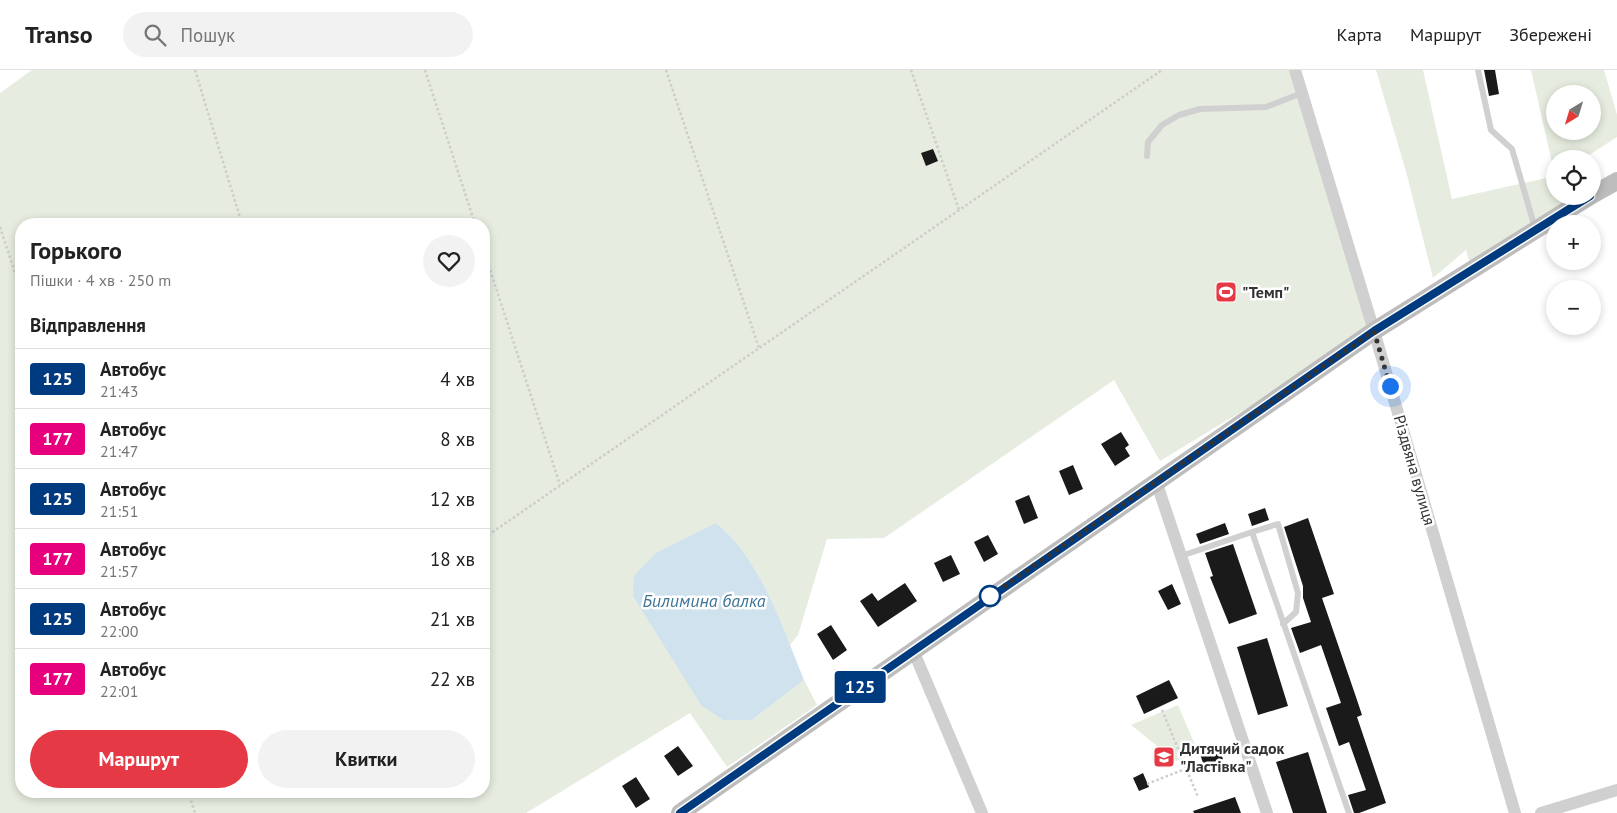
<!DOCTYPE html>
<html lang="uk">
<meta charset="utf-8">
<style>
body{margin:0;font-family:"PT Sans",sans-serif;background:#f2f2f2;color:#222;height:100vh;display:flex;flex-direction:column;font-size:19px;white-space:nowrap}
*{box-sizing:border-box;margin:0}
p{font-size:16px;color:#767676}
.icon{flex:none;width:28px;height:28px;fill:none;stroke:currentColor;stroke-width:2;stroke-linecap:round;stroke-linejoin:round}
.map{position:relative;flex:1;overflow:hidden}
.details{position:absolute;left:15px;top:148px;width:475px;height:580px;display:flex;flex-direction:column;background:#fff;border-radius:20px;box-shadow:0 2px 8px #0003}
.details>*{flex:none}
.badge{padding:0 10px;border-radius:4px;font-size:18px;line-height:32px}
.needle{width:32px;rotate:218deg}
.fabs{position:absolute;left:1546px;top:15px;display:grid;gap:10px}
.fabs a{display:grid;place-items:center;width:55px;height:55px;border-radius:50%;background:#fff;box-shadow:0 2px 8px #0003;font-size:25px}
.you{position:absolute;width:25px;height:25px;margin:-12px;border:4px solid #fff;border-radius:50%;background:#1a73e8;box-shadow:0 0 0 8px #1a73e833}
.map>.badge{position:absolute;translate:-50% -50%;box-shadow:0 0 0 2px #fff}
h2{padding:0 15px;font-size:19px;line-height:45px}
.round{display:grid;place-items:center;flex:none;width:52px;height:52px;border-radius:26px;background:#f2f2f2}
.headline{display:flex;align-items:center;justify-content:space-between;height:85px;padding:0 15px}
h1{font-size:24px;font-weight:600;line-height:38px}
.action{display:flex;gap:10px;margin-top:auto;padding:10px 15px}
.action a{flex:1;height:58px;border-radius:30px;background:#e63946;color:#fff;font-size:20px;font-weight:600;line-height:58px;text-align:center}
.action a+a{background:#f2f2f2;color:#222}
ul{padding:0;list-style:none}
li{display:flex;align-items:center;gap:15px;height:60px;padding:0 15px;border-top:1px solid #e0e0e0}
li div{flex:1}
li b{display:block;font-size:19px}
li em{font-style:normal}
li .badge{min-width:55px;font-weight:700;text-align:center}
header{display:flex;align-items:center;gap:30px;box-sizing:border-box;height:70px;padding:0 25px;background:#fff;border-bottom:1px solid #e0e0e0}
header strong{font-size:24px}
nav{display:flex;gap:28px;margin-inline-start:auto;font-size:18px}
.search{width:350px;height:45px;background:#f2f2f2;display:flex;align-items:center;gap:12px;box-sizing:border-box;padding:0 18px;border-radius:28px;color:#767676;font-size:19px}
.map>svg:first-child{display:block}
.green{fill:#e6ecdf;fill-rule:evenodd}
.water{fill:#cfe2ee}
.building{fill:#1a1a1a}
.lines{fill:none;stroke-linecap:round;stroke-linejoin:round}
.path{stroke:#cdcdcd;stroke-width:2.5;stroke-dasharray:2.5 2.5;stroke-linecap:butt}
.lane{stroke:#d0d0d0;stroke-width:6}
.street{stroke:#d0d0d0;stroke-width:12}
.secondary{stroke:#bdbdbd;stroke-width:18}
.line-casing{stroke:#fff;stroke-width:11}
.line{stroke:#003b80;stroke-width:8}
.walk{stroke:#333;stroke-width:5;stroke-dasharray:0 9}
.stop-dot{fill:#fff;stroke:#003b80;stroke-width:2.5}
.labels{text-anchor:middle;stroke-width:5;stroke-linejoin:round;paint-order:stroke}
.poi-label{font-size:16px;font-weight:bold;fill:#333;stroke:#fff;text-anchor:start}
.street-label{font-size:16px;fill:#333;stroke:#fff}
.water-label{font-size:18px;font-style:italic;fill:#3f7597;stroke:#fff}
</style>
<header>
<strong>Transo</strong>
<div class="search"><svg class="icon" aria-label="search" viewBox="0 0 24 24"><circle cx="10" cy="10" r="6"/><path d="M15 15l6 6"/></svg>Пошук</div>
<nav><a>Карта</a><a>Маршрут</a><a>Збережені</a></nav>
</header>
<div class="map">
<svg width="1617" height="743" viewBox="0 0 1617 743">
<rect width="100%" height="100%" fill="#fff"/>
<!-- green -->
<path class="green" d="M32,0H1295L1374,261L1160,391L1114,310L884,468L827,469L798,565L790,575C772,532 753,482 716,453L752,650L804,610L817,635L727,697L690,643L526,743H0V23ZM21,154H484V721H21Z
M1376,0H1423L1452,129L1555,106L1531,0H1604L1617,45V67L1583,89H1555V126H1573L1579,133L1471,199L1466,180L1433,208L1407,105ZM1555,24H1592V61H1555Z
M1178,635L1198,682L1176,691L1131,655Z"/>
<!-- water -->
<path class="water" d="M716,453C760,487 783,559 804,610L752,650H723L701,635L633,526L634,506L656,483Z"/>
<!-- building -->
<path class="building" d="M1484,0H1495L1499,24L1489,26Z
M933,79L938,91L926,96L921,83Z
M1121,362L1129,375L1125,378L1130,386L1115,396L1101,374Z
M1073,395L1083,419L1069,425L1059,401Z
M1029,425L1038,448L1024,454L1015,431Z
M1265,438L1269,450L1252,456L1248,444Z
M1308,448L1334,524L1322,528L1356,627L1362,645L1357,647L1386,733L1359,743H1354L1348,725L1366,720L1349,672L1339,676L1326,638L1341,633L1321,575L1300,583L1291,558L1311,552L1303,528V516L1284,457Z
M1225,453L1229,464L1200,474L1196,464Z
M988,465L998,484L984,492L974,472Z
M1233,474L1257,544L1229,554L1210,507L1213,506L1205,483Z
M951,485L960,504L943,512L934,493Z
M905,513L917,531L878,557L860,531L872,523L878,531Z
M1172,514L1181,534L1168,540L1158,521Z
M831,555L847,580L833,590L817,564Z
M1267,568L1288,636L1258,645L1237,577Z
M1169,610L1178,628L1144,644L1136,626Z
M678,676L693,696L678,706L664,686Z
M1218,677L1223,689L1204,696L1200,684Z
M1308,682L1327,743H1293L1276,692Z
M1143,703L1149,717L1139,721L1133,708Z
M636,707L650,729L636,738L622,716Z
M1235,727L1241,743H1194L1193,741Z"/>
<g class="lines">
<!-- path -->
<path class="path" d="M195,0L242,154
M425,0L475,154
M666,0L759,278
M911,0L959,140
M0,157L21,221
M484,181L560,415
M484,468L1162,0
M1162,640L1198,727
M1147,714L1203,692
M188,721L195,743"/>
<!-- lane -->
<path class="lane" d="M1478,0L1491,60L1512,79L1535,158
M1147,86L1148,72L1162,55L1179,45L1200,39L1266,37L1302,23
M1252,462L1278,454L1298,523L1296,542L1283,554
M1181,486L1252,462L1349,743"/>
<!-- street -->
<path class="street" d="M1295,0L1374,261L1515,743
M1156,411L1267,743
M913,580L982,743
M1541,743L1617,720"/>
<!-- secondary -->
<path class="secondary" d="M1592,125L1617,111
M680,743L1374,261L1590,126"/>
</g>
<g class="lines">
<!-- line casing -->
<g class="line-casing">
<path id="line" d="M680,743L1374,261L1590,126"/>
</g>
<!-- line -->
<use href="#line" class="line"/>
<!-- walk -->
<path class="walk" d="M990,526L1374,261L1390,316"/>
</g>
<!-- icons -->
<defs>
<g id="stadium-square" transform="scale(1.125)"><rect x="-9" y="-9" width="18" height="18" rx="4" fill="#e63946" stroke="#fff"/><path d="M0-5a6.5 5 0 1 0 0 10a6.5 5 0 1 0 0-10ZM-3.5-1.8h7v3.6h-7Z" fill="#fff"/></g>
<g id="school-square" transform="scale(1.125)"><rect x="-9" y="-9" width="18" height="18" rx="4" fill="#e63946" stroke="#fff"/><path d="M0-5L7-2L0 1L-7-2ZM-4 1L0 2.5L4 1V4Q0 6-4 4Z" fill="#fff"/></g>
</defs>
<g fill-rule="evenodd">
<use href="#stadium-square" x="1226" y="222"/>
<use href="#school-square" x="1164" y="687"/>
</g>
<!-- markers -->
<circle class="stop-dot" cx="990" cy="526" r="10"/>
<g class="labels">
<!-- poi labels -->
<g class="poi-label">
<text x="1242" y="228">"Темп"</text>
<text x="1180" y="684">Дитячий садок<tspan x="1180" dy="18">"Ластівка"</tspan></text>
</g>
<!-- street labels -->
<g class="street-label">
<text transform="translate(1415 400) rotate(74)" y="6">Різдвяна вулиця</text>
</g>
<!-- water labels -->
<g class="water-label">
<text x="704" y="537">Билимина балка</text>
</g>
</g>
</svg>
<div class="fabs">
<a><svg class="needle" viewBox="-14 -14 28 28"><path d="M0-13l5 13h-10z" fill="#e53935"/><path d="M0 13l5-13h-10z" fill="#767676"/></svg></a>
<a><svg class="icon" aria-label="locate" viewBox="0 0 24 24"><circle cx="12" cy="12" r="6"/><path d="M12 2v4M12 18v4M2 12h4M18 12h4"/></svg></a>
<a>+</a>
<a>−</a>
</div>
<div class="you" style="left:1390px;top:316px"></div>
<b class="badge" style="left:860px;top:617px;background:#003b80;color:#fff">125</b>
<section class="details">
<div class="headline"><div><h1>Горького</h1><p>Пішки · 4 хв · 250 m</p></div><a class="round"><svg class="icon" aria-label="heart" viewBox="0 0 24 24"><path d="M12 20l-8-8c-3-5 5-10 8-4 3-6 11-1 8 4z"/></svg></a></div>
<h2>Відправлення</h2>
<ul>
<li><span class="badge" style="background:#003b80;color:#fff">125</span><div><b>Автобус</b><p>21:43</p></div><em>4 хв</em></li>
<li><span class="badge" style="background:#e6007e;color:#fff">177</span><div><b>Автобус</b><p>21:47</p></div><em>8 хв</em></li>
<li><span class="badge" style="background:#003b80;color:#fff">125</span><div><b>Автобус</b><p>21:51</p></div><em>12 хв</em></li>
<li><span class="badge" style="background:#e6007e;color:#fff">177</span><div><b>Автобус</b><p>21:57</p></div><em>18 хв</em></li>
<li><span class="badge" style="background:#003b80;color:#fff">125</span><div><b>Автобус</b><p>22:00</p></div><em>21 хв</em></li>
<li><span class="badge" style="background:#e6007e;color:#fff">177</span><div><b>Автобус</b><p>22:01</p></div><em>22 хв</em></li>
</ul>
<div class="action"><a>Маршрут</a><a>Квитки</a></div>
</section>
</div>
